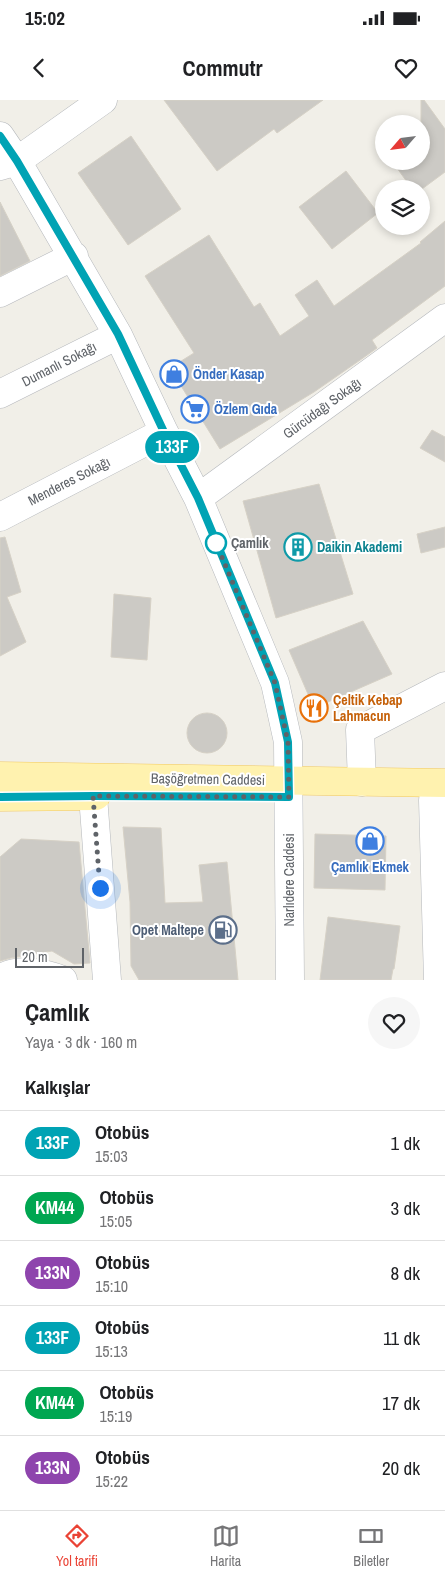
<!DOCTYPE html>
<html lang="tr">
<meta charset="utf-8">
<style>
body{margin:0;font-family:"Archivo Narrow",sans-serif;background:#f6f6f6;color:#202124;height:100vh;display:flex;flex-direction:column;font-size:19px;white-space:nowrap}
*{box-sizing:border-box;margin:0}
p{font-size:16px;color:#757577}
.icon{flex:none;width:28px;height:28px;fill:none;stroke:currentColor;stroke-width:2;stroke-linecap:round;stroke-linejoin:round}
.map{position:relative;height:880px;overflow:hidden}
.sheet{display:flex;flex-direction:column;background:#fff;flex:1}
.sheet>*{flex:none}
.badge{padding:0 10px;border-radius:16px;font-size:18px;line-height:32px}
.needle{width:32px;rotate:242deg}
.controls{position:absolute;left:375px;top:15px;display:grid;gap:10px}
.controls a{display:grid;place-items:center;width:55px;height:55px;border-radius:50%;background:#fff;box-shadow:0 2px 8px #0003;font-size:25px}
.scale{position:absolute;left:15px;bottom:12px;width:69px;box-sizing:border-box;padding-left:5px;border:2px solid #5f6368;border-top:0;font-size:14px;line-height:18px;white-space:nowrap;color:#5f6368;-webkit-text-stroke:4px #fff;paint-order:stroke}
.you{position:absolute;width:25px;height:25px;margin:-12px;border:4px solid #fff;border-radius:50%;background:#1a73e8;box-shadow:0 0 0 8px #1a73e833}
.map>.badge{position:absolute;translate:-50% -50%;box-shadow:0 0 0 2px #fff}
h2{padding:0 25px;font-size:19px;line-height:45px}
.round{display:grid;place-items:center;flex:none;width:52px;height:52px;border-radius:26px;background:#f6f6f6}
.headline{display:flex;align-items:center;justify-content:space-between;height:85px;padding:0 25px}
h1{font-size:24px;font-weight:700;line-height:38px}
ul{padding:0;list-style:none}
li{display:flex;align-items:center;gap:15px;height:65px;padding:0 25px;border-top:1px solid #e0e0e0}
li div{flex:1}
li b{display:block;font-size:19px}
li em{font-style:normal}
li .badge{min-width:55px;font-weight:700;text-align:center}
.status{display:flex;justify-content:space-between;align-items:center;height:35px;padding:0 25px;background:#fff;direction:ltr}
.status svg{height:14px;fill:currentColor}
header{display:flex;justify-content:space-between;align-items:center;height:65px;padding:0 25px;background:#fff;font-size:22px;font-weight:700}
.tabs{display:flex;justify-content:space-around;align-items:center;height:70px;border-top:1px solid #e0e0e0;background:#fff;font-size:14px;color:#757577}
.tabs a{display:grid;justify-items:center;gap:2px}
.tabs .active{color:#ea4335}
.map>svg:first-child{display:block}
.building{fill:#cccac5;stroke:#d6d1c6}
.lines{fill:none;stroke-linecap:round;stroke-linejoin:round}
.minor-casing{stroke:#b5b8bc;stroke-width:29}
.major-casing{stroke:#f2c960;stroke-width:29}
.minor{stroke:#fff;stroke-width:28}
.major{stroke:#fff2af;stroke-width:28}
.line-casing{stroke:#fff;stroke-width:11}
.line{stroke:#00a3b4;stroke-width:8}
.walk{stroke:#5f6368;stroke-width:5;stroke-dasharray:0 9}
.stop-dot{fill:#fff;stroke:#00a3b4;stroke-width:2.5}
.labels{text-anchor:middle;stroke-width:4;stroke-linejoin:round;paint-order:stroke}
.street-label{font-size:14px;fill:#5f6368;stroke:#fff}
.shop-label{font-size:14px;font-weight:bold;fill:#366cbe;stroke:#fff;text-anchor:start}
.stop-label{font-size:14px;font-weight:bold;fill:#5f6368;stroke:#fff;text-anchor:start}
.culture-label{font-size:14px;font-weight:bold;fill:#0d838f;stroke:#fff;text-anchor:start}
.food-label{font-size:14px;font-weight:bold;fill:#c56008;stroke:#fff;text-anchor:start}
.service-label{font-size:14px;font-weight:bold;fill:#4e5e75;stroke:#fff;text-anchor:end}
</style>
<div class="status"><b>15:02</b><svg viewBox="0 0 49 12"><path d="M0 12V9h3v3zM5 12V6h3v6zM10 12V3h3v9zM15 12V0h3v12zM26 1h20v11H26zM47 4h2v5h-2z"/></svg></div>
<header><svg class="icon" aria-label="back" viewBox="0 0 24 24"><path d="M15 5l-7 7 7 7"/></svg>Commutr<svg class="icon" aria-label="heart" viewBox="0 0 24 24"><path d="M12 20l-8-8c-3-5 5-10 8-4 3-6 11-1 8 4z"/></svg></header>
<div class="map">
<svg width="445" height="880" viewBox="0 0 445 880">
<rect width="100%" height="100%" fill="#f1efe8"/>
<!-- building -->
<path class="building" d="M164,0H323L277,33L274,29L217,71Z
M421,0H424L445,29V72L422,89H412L392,61H421Z
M131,36L181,109L128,145L78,73Z
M346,71L378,113L332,149L299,107Z
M0,102L30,161L0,176Z
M445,121V186L372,240L377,248L363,258L314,292L220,349L170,268L194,253L145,176L209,135L254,207L260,203L280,236L309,216L295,195L317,180L334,206L421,143L420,142Z
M432,330L445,337V362L420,348Z
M319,384L353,494L276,518L243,401Z
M445,427V447L421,453L417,434Z
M5,437L21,492L7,497L26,542L0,556V438Z
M114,494L151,498L147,560L111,557Z
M363,521L392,574L314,608L289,550Z
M187 633a20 20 0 1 1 40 0a20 20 0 1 1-40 0Z
M123,727L161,728L165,803L203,802L199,765L227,762L238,880H139L131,866L130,802Z
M315,734L386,736L385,790L314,788Z
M21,739L79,742L90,863L74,864L52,851L11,858L0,861V757Z
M328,817L400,826L394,869H393L391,880H320Z"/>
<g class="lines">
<!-- minor casing -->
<g class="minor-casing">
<path id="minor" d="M0,36L17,61L118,235L164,332L198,398L275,583L288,642L290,880
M0,66L17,61L103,0
M0,193L74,156
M0,294L118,235
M198,398L445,218
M0,417L164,332
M362,682L360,630L445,586
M93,696L107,880
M433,700L438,880
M0,880C13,866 47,874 63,880"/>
</g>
<!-- major casing -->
<g class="major-casing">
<path id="major" d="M0,676L445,683
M0,697L96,696"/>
</g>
<!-- minor -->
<use href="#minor" class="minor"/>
<!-- major -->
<use href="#major" class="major"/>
</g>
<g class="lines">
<!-- line casing -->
<g class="line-casing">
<path id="line" d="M0,36L17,61L118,234L164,332L198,398L275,583L288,642L289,697L93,696L0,697"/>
</g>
<!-- line -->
<use href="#line" class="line"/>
<!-- walk -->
<path class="walk" d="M100,788L93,696L289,697L288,642L275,583L216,443"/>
</g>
<!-- icons -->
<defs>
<g id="shop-ring" transform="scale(1.4375)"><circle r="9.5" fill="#fff" stroke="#3f7fe0" stroke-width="1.5"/><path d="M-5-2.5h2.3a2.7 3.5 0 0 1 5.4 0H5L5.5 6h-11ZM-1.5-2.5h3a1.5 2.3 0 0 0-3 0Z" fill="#3f7fe0"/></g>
<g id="supermarket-ring" transform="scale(1.4375)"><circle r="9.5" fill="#fff" stroke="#3f7fe0" stroke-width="1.5"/><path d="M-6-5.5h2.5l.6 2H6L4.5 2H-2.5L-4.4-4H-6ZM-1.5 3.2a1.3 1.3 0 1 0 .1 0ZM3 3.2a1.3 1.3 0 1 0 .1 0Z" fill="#3f7fe0"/></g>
<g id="building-ring" transform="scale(1.4375)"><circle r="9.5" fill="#fff" stroke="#0f9aa8" stroke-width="1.5"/><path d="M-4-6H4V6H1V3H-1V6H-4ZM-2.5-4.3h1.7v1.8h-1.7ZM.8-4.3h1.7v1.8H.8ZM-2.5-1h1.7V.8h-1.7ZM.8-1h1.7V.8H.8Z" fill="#0f9aa8"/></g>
<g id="restaurant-ring" transform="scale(1.4375)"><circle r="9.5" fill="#fff" stroke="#e8710a" stroke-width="1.5"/><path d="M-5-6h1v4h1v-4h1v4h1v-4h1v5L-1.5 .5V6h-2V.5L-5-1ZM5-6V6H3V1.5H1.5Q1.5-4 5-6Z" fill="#e8710a"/></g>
<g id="fuel-ring" transform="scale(1.4375)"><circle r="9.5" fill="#fff" stroke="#5c6f8a" stroke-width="1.5"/><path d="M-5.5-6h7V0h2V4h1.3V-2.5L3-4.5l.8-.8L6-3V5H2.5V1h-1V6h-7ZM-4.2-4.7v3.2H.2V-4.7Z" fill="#5c6f8a"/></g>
</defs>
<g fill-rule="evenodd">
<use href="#shop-ring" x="174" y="274"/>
<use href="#supermarket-ring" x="195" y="309"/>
<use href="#building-ring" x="298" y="447"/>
<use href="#restaurant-ring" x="314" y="608"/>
<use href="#shop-ring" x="370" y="741"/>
<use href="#fuel-ring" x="223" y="830"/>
</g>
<!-- markers -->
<circle class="stop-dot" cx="216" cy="443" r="10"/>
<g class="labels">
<!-- street labels -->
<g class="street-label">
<text transform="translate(59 264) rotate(-27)" y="5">Dumanlı Sokağı</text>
<text transform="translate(322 308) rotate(-36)" y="5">Gürcüdağı Sokağı</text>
<text transform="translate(69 381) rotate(-27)" y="5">Menderes Sokağı</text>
<text transform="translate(208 679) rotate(1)" y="5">Başöğretmen Caddesi</text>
<text transform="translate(289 780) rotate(-90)" y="5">Narlıdere Caddesi</text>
</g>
<!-- shop labels -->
<g class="shop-label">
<text x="193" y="279">Önder Kasap</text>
<text x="214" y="314">Özlem Gıda</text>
<text x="370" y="772" text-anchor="middle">Çamlık Ekmek</text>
</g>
<!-- stop labels -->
<g class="stop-label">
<text x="231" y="448">Çamlık</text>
</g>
<!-- culture labels -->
<g class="culture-label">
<text x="317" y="452">Daikin Akademi</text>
</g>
<!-- food labels -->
<g class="food-label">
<text x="333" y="605">Çeltik Kebap<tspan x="333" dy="16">Lahmacun</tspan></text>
</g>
<!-- service labels -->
<g class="service-label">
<text x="204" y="835">Opet Maltepe</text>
</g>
</g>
</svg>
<div class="controls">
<a><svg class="needle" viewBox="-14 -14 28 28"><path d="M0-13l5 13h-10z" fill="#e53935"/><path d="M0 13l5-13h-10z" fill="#757577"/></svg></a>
<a><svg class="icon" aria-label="layers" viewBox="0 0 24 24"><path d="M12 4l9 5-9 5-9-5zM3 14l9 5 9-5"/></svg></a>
</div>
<div class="scale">20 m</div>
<div class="you" style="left:100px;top:788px"></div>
<b class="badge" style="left:172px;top:347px;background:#00a3b4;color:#fff">133F</b>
</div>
<section class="sheet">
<div class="headline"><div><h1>Çamlık</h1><p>Yaya · 3 dk · 160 m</p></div><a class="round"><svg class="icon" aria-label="heart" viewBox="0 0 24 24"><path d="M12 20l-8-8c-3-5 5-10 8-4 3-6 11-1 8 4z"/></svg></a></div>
<h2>Kalkışlar</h2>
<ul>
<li><span class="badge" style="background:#00a3b4;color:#fff">133F</span><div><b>Otobüs</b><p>15:03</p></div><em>1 dk</em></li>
<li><span class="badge" style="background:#00a651;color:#fff">KM44</span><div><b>Otobüs</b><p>15:05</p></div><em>3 dk</em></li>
<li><span class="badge" style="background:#8e44ad;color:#fff">133N</span><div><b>Otobüs</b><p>15:10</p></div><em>8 dk</em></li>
<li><span class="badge" style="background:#00a3b4;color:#fff">133F</span><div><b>Otobüs</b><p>15:13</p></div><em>11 dk</em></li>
<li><span class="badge" style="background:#00a651;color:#fff">KM44</span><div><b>Otobüs</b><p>15:19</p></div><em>17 dk</em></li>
<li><span class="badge" style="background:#8e44ad;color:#fff">133N</span><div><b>Otobüs</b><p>15:22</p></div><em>20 dk</em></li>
</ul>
</section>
<nav class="tabs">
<a class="active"><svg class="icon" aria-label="directions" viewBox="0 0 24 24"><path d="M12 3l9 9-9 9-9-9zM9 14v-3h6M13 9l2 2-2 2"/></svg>Yol tarifi</a>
<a><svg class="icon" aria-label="map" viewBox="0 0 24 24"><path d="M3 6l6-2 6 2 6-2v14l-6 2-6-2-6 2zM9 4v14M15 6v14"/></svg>Harita</a>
<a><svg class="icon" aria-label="tickets" viewBox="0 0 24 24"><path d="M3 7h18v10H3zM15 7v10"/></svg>Biletler</a>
</nav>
